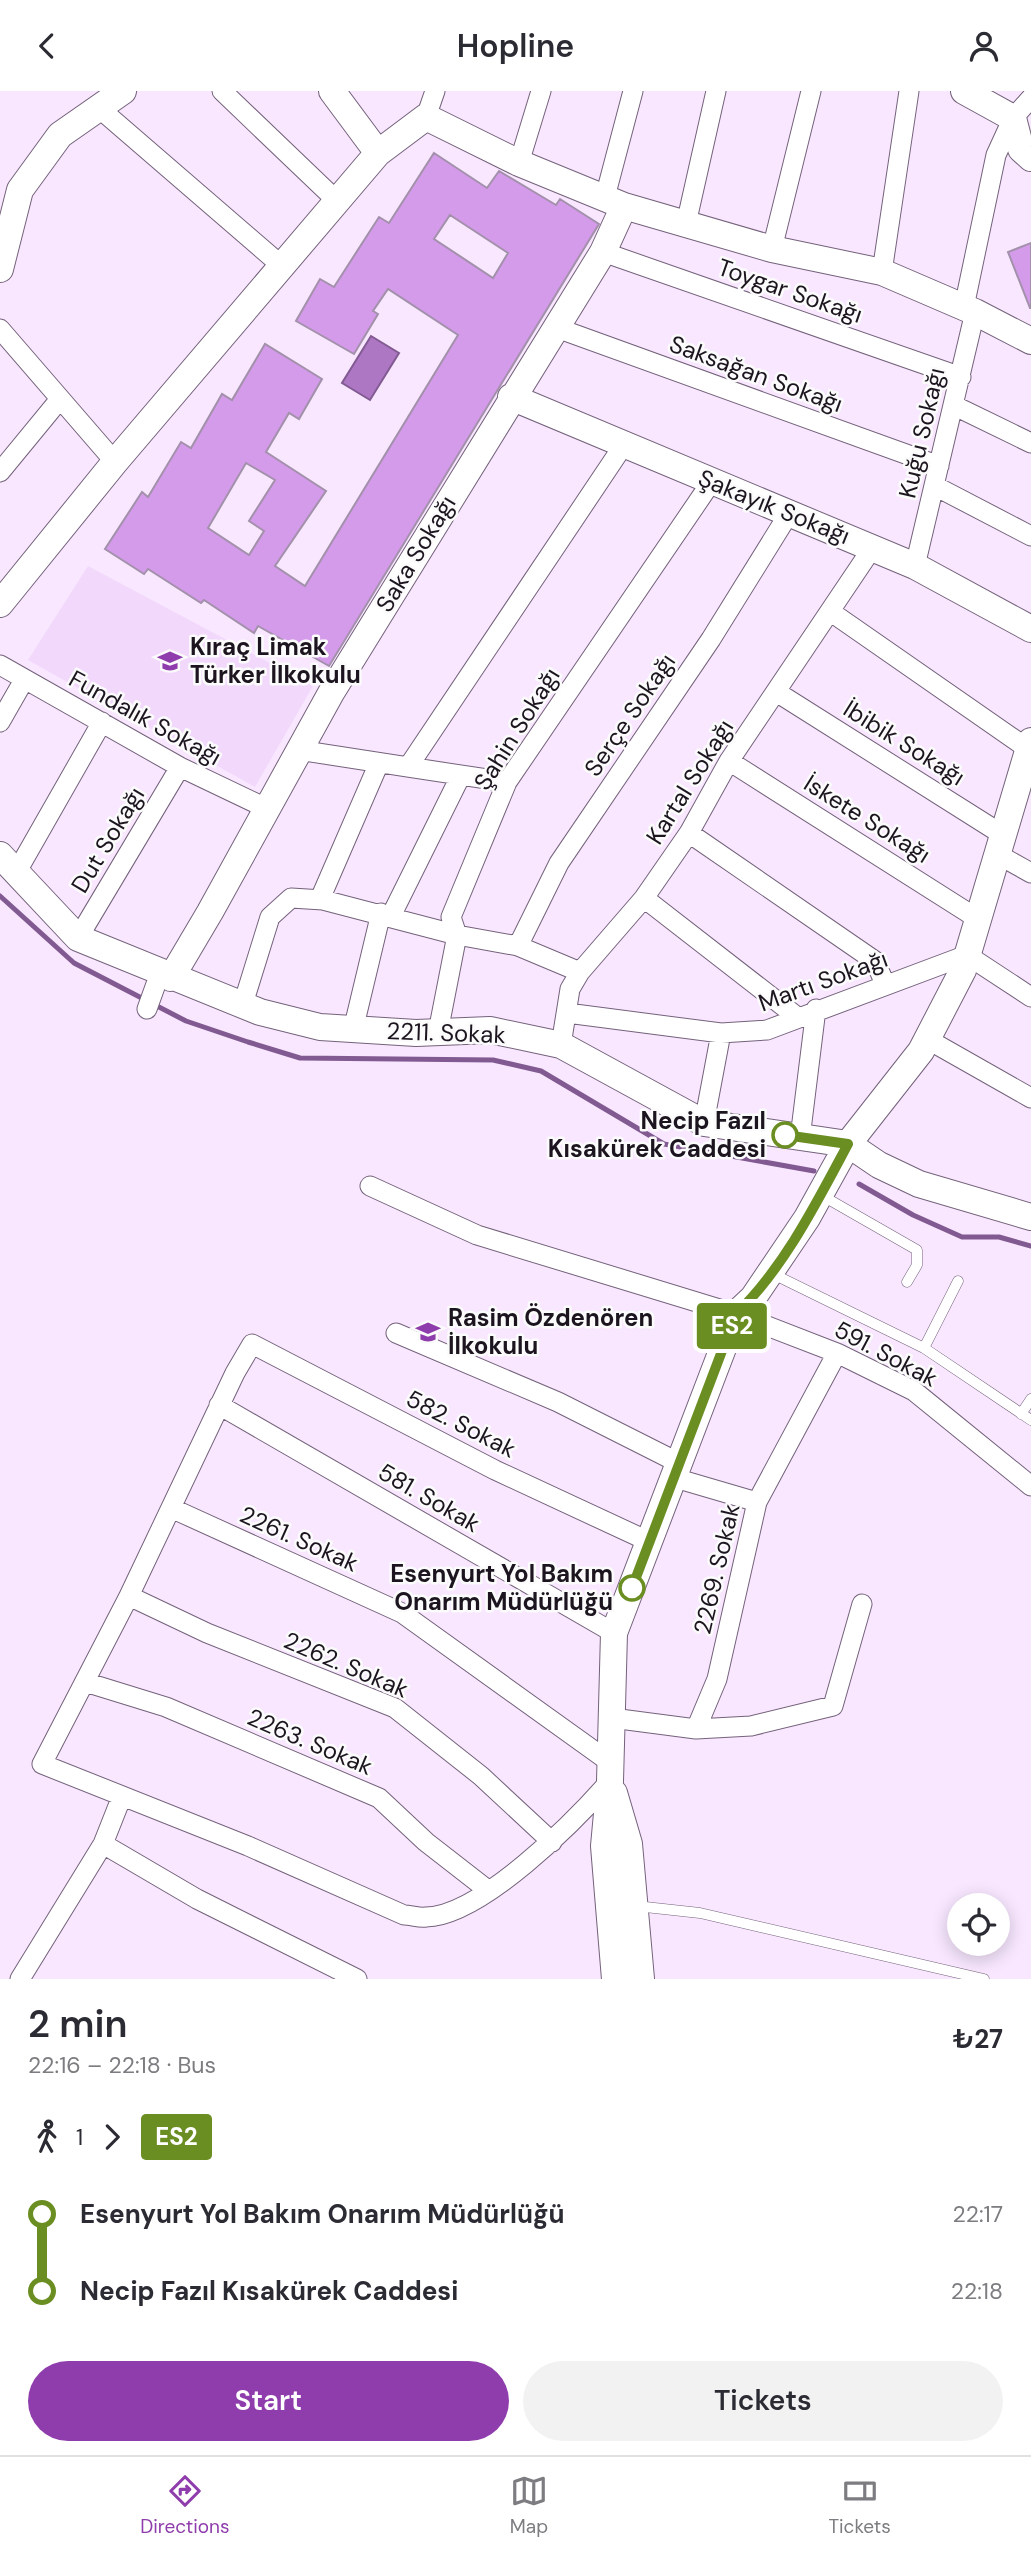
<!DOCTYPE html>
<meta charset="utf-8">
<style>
body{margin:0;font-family:"DM Sans",sans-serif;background:#f2f2f3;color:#2b2b33;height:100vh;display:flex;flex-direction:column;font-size:26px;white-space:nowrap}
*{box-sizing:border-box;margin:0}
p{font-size:23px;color:#7c7c81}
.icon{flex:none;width:38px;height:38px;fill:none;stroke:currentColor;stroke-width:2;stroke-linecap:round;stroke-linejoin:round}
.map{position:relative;height:1888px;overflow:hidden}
.details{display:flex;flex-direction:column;background:#fff;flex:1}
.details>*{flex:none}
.badge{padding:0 14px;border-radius:5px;font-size:24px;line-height:46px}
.fabs{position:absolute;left:947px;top:1802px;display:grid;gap:14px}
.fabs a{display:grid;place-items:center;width:63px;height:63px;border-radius:50%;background:#fff;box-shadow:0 4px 18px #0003;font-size:35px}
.map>.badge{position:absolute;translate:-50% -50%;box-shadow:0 0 0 4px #fff}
.legs{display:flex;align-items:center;gap:10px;height:77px;padding:0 28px;font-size:23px}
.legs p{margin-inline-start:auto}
.overview{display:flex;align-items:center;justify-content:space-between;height:119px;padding:0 28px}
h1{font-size:38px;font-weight:600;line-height:52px}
.cta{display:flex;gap:14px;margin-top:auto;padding:14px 28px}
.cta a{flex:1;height:80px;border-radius:42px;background:#8f3dac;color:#fff;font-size:28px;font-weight:600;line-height:80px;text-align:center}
.cta a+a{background:#f2f2f3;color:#2b2b33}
ul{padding:0 28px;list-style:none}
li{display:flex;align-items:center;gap:24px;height:77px;font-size:26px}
li i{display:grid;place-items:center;width:10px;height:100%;margin:0 9px;background:currentColor}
li i::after{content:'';width:18px;height:18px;margin:-9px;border:5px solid;border-radius:50%;background:#fff}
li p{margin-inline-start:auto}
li:first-child i{background:linear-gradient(#0000 50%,currentColor 0)}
li:last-child i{background:linear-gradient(currentColor 50%,#0000 0)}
header{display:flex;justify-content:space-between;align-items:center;height:91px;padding:0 28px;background:#fff;font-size:32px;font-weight:600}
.menu{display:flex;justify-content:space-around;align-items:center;height:98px;border-top:2px solid #e1e1e2;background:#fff;font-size:19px;color:#7c7c81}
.menu a{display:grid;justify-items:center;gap:4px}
.menu .selected{color:#8f3dac}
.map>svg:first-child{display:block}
.built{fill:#f2d9fc}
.water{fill:#ae77c4;stroke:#825a92;stroke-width:2}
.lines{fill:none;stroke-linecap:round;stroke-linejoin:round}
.stream{stroke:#825a92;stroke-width:5}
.building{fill:#d49bea;stroke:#a390ab;stroke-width:2;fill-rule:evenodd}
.lane-casing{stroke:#74627b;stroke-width:11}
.street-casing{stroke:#74627b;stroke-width:21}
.secondary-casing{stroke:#74627b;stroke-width:28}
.lane{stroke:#fff;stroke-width:10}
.street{stroke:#fff;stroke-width:19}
.secondary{stroke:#fff;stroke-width:26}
.line-1-casing{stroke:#fff;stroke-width:16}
.line-1{stroke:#6b8e23;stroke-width:10}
.stop-1-dot{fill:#fff;stroke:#6b8e23;stroke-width:3.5}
.labels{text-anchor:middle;stroke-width:5;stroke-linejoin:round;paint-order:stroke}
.street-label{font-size:24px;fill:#1c151f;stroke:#fbfbfb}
.poi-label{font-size:24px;font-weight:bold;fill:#1c151f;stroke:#fbfbfb;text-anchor:start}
.stop-label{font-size:24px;font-weight:bold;fill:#1c151f;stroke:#fbfbfb;text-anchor:end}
</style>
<header><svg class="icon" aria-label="back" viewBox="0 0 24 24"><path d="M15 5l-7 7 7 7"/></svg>Hopline<svg class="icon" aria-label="person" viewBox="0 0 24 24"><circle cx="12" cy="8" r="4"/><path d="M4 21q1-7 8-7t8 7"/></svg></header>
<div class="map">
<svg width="1031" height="1888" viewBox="0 0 1031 1888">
<rect width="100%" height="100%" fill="#f8e7ff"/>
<!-- built -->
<path class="built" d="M88,475L313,595L255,696L28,569Z"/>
<!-- water -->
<path class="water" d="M371,245L399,262L370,309L342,292Z"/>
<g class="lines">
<!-- stream -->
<path class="stream" d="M0,805L74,872L186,930L248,951L300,967L493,969L541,980L664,1053L814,1080
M859,1093L913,1124L962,1146H999L1031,1155"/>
</g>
<!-- building -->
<path class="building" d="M434,62L487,97L499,80L556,114L560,108L599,133L329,575L258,535L254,542L204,509L201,512L148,478L144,483L105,458L142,401L148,406L181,351L191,357L222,303L232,309L265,253L322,288L299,328L289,322L266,361L326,400L275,475L305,495L458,244L388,198L373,220L378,223L354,263L296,230L320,188L334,196L379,126L389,132ZM450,124L508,162L493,187L434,148ZM246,372L275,389L249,430L264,440L249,464L208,437Z
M1031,152V217H1030L1008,161Z"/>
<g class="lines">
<!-- lane casing -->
<g class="lane-casing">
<path id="lane" d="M821,1104L917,1159V1174L907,1191
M771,1182L924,1257L1031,1329
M924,1257L958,1190
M1021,1323L1031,1308
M636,1815L700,1822L984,1888"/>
</g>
<!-- street casing -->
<g class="street-casing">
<path id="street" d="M222,0L337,110
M99,17L282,175
M426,26L435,0
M519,72L541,0
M605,106L633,0
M686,133L716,0
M772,158L811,0
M603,161L961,286
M882,181L909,0
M964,216L996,64L1013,27L1031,7
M557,237L939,375
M0,238L115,371
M955,315L1031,352
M0,381L60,308
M935,395L1031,445
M915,475L975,221
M831,521L1028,658
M0,574L180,676L268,718
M778,602L1003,744
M0,631L24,589
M298,659L408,676L623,355
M729,670L978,828
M408,676L507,691
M689,742L875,870L885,893
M997,763L1031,782
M16,782L102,631
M644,807L796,925
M320,808L379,672
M391,825L461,684
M78,847L180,676
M518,855L559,772L711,548L788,424
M243,913L270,826L291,807L323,809L457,844L518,855L580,881
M147,918L160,882
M567,922L721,942L767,939L967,864L1031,906
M353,939L381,822
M438,941L457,844L451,826L507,691L712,390
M927,948L1031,1007
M561,954L570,898L580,881L644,807L689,742L729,670L873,456
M704,1032L721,942
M800,1047L816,918
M370,1095L477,1144L736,1223L837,1262L914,1300L1031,1395
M396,1242L558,1311L681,1373
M219,1314L614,1542
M675,1387L757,1411
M171,1417L402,1522L611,1672
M129,1505L207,1542L395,1617L481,1685L552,1751
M85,1591L166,1616L379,1707L426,1751L489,1800
M612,1627L696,1638L751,1635L833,1615L862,1513
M696,1638L717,1588L757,1411L837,1262
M610,1690C575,1730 481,1825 426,1826C419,1827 411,1824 404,1824L248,1755L42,1673L129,1505L235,1282L252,1253L495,1379L650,1451
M103,1753L197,1808L357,1888
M20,1888L103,1753L122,1705"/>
</g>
<!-- secondary casing -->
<g class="secondary-casing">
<path id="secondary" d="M332,0L378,62
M964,0L1013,27L1021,58L1031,67
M0,178L20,99L60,44L123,0
M511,306L915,475L1031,538
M0,513L115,371L378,62L426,26L519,72L624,115L772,158L882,181L975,221L1031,250
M0,764L78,847L260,921L320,936L416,942L490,939L561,954L704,1032L848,1053L879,1074L919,1093L1031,1126
M171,887L210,821L331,602L603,161L624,115
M614,1702L629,1753L641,1888
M615,1888L604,1755L610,1690L614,1542L736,1223L753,1207L807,1127L848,1053L921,960L963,879L1031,650"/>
</g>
<!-- lane -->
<use href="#lane" class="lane"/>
<!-- street -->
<use href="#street" class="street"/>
<!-- secondary -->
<use href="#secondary" class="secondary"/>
</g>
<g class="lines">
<!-- line-1 casing -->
<g class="line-1-casing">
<path id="line-1" d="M632,1497L736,1223C784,1177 817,1111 848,1053L785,1044"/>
</g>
<!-- line-1 -->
<use href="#line-1" class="line-1"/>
</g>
<!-- icons -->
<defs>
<g id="school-bare" transform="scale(1.89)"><path d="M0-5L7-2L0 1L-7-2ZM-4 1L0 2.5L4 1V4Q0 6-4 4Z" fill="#8f3dac" stroke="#fbfbfb" stroke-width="2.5" paint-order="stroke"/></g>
</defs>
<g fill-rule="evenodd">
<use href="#school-bare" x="170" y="570"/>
<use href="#school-bare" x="428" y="1241"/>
</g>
<!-- markers -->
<g class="stop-1-dot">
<circle cx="785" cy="1044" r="12"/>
<circle cx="632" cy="1497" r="12"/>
</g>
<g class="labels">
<!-- street labels -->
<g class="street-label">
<text transform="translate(790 200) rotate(19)" y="8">Toygar Sokağı</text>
<text transform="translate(756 283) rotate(20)" y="8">Saksağan Sokağı</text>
<text transform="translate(922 342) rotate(-77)" y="8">Kuğu Sokağı</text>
<text transform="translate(774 416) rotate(22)" y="8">Şakayık Sokağı</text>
<text transform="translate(416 463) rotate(-59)" y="8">Saka Sokağı</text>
<text transform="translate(630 624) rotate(-56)" y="8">Serçe Sokağı</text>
<text transform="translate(145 627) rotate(29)" y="8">Fundalık Sokağı</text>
<text transform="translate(517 638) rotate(-58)" y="8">Şahin Sokağı</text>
<text transform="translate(904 652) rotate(32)" y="8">İbibik Sokağı</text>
<text transform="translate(690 691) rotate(-58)" y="8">Kartal Sokağı</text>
<text transform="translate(867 728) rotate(32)" y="8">İskete Sokağı</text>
<text transform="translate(108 749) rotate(-59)" y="8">Dut Sokağı</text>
<text transform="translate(823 890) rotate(-20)" y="8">Martı Sokağı</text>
<text transform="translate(446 942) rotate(2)" y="8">2211. Sokak</text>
<text transform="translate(886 1263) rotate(28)" y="8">591. Sokak</text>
<text transform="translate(461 1333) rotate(27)" y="8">582. Sokak</text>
<text transform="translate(429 1407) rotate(30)" y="8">581. Sokak</text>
<text transform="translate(299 1448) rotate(24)" y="8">2261. Sokak</text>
<text transform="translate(717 1478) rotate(-77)" y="8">2269. Sokak</text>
<text transform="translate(346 1574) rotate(23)" y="8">2262. Sokak</text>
<text transform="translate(310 1651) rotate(23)" y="8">2263. Sokak</text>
</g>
<!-- poi labels -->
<g class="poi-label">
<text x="190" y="564">Kıraç Limak<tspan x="190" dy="28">Türker İlkokulu</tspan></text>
<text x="448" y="1235">Rasim Özdenören<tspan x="448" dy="28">İlkokulu</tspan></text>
</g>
<!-- stop labels -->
<g class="stop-label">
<text x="766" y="1038">Necip Fazıl<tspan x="766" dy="28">Kısakürek Caddesi</tspan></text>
<text x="613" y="1491">Esenyurt Yol Bakım<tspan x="613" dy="28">Onarım Müdürlüğü</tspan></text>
</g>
</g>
</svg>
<div class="fabs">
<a><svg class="icon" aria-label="locate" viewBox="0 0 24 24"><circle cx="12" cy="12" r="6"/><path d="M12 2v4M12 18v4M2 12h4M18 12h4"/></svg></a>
</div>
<b class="badge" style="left:732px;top:1235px;background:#6b8e23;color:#fff">ES2</b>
</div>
<section class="details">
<div class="overview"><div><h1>2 min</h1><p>22:16 – 22:18 · Bus</p></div><b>₺27</b></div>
<div class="legs"><svg class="icon" aria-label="walk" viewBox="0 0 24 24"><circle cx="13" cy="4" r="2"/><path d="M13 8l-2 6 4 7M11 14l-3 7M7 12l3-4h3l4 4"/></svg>1<svg class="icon" aria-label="forward" viewBox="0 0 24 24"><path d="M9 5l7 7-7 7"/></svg><b class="badge" style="background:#6b8e23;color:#fff">ES2</b></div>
<ul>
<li><i style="color:#6b8e23"></i><b>Esenyurt Yol Bakım Onarım Müdürlüğü</b><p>22:17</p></li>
<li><i style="color:#6b8e23"></i><b>Necip Fazıl Kısakürek Caddesi</b><p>22:18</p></li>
</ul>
<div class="cta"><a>Start</a><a>Tickets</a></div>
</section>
<nav class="menu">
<a class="selected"><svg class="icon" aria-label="directions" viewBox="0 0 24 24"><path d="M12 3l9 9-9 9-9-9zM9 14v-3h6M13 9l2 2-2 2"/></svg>Directions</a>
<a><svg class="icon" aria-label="map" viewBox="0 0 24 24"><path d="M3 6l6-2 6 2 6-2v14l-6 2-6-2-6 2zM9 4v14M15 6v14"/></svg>Map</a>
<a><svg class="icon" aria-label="tickets" viewBox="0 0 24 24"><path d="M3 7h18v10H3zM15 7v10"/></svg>Tickets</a>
</nav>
